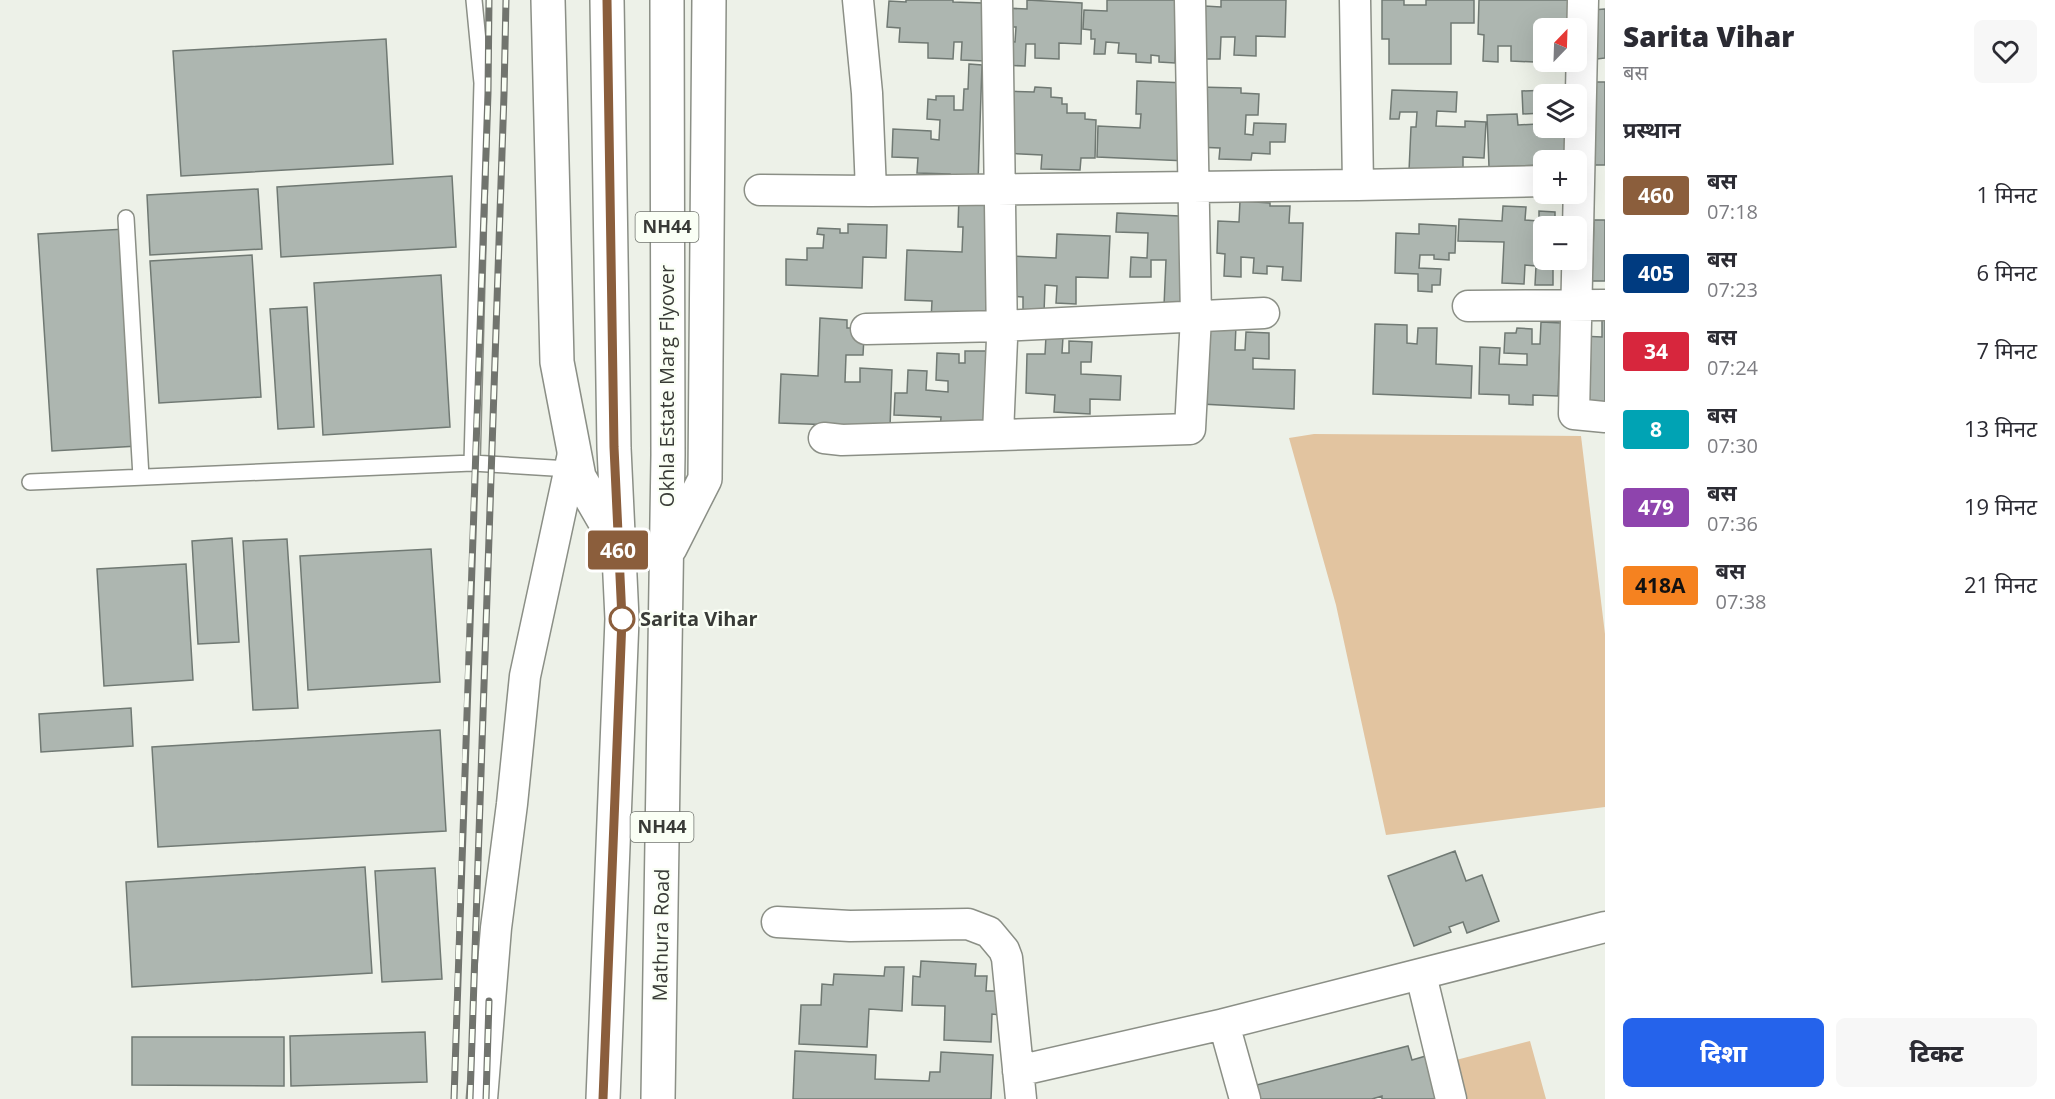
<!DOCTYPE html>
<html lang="hi">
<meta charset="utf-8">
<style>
body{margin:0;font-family:"Open Sans","Noto Sans Devanagari",sans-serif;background:#f7f7f7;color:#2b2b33;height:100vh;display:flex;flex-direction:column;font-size:22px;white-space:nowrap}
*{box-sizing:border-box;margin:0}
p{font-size:20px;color:#7c7c81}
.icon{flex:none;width:33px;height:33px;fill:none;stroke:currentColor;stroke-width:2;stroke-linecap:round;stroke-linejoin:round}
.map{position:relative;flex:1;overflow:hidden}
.panel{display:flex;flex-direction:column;background:#fff;width:450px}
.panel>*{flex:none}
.badge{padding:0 12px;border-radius:4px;font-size:21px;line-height:39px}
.needle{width:39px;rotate:23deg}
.controls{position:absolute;left:1533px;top:18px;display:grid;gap:12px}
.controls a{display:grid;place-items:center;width:54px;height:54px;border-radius:9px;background:#fff;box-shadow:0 6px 24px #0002;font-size:30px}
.map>.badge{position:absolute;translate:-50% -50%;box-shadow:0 0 0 3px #fff}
h2{padding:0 18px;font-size:22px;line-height:54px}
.round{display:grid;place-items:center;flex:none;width:63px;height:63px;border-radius:9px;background:#f7f7f7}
.head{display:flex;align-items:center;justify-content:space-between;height:102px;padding:0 18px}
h1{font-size:28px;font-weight:800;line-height:45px}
.action{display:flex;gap:12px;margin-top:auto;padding:12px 18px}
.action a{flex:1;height:69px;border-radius:9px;background:#2563eb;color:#fff;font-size:24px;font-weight:800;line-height:69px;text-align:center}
.action a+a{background:#f7f7f7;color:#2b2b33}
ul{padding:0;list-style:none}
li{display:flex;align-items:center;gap:18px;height:78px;padding:0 18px}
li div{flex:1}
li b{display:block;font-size:22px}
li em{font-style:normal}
li .badge{min-width:66px;font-weight:700;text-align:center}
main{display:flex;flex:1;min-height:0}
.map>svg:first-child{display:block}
.green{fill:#e2c4a0}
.building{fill:#adb6b0;stroke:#707973;stroke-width:1.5}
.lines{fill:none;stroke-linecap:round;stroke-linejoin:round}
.service-casing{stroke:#8b8f86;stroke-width:18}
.minor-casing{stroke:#8b8f86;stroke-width:33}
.trunk-casing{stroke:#8b8f86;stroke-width:36}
.service{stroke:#fff;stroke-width:15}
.minor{stroke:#fff;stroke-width:30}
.trunk{stroke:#fff;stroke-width:33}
.rail-casing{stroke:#71746e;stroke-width:7}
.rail{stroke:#fafff5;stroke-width:4.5;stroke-dasharray:14;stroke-linecap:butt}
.line-casing{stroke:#fff;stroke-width:14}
.line{stroke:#8b5e3c;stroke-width:9}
.stop-dot{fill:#fff;stroke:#8b5e3c;stroke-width:3}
.labels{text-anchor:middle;stroke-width:4.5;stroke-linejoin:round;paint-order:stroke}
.shield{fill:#fafff5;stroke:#737670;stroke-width:1.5}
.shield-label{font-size:18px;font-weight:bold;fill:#393b37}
.street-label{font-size:20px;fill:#393b37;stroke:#fafff5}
.stop-label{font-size:20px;font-weight:bold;fill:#393b37;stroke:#fafff5;text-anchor:start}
</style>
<main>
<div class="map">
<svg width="1605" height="1099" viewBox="0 0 1605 1099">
<rect width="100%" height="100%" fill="#edf1e8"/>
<!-- green -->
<path class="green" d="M1314,434L1581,436L1605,634V807L1386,835L1336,605L1289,438Z
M1530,1041L1546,1099H1462L1452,1061Z"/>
<!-- building -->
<path class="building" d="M906,0H953V2L983,3L982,28H987L985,61L961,60L962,42H954L953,59L928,58V43L899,42L900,28L887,27L889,1L906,2Z
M1027,0L1082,3L1081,44L1059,43V59L1035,58V44H1026L1025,66L1001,65L1002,41L1015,42L1016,27H1002L1003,8L1027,9Z
M1107,0H1177L1175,63L1159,62V56L1151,55V63L1136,62V54L1118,53L1119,43L1106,42L1105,54H1094L1095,39H1091V30L1083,29L1084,10L1107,11Z
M1221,0H1286L1285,37L1256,36V56L1234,55L1235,37H1221L1220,59H1203L1205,6L1221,7Z
M1382,0H1404V5H1426V0H1474V23H1451V64H1389V39H1382Z
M1479,0H1571L1570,28H1544V62H1576L1577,64L1511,61V46H1498V62L1483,61L1484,35L1478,34Z
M1605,9V58L1597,59L1592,10Z
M386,39L393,164L181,176L173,51Z
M969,64L982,65L978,183L950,181V174L917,173L918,158L892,157L893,129L931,131V139L939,140L940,120L927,119L928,99L936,100V96H954V110H963L964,89H968Z
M1137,81L1187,83V161L1097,157L1098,126L1140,128L1141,114H1136Z
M1585,82H1605V165H1585Z
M1035,87L1051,88V97L1062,98V104H1067V113H1085V119L1096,120L1095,158H1081L1080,170L1041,169L1042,155L1002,153L1004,91L1034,92Z
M1197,87L1241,88V93L1259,94L1258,115H1246L1245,134L1253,135L1254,123L1286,124L1285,142H1270V154L1252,153L1251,160L1219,159L1220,148L1195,147Z
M1392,90L1457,92L1456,112L1437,111L1436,126L1465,127V121L1486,122L1484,158L1463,157V173L1409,171L1411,127H1416L1417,112H1400L1399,119H1390Z
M1550,90V94H1544V113L1523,114L1522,91Z
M1517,114L1518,125L1537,124L1538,136H1553V128H1576V160H1544V165L1489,167L1487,115Z
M452,176L456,247L281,257L277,187Z
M258,189L262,249L150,255L147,195Z
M959,196L988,198L986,320H931L932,301L905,300L907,250L962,252L963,227H958Z
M1240,201L1270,203V206H1290L1289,223H1303L1301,281L1282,280L1283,267L1267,266V274L1253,273L1254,258L1241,257V277L1224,276L1225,254L1217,253L1218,221L1239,222Z
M1503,206L1526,207L1525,220L1539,221V211L1555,212V226H1544V260H1553V285H1535L1536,266L1525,265L1524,284L1502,283L1504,242L1458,241L1459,219L1502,221Z
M1117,213L1179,216V233L1188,234L1181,306H1164L1166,260H1151V277H1130L1131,257L1147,258L1148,233L1116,232Z
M1594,220H1605V281H1592Z
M848,224L887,225L886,258L863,257L862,288L786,285V259L807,260V248H823L824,235L817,234L818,228L840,229V233H848Z
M1419,224L1456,226L1455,253H1449V260L1434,259V255H1420L1419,268L1441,269L1440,285H1432V292L1418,291V274L1395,273L1396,233L1419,234Z
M125,229L138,446L52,451L38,234Z
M1057,234L1110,236L1108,278L1076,277V304L1056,303L1057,286L1045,285L1044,313L1023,312V297L1011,296L1012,256L1056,258Z
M252,255L261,397L159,403L150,261Z
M441,275L450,427L323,435L314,283Z
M307,307L314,427L278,429L270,309Z
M820,318L847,320V328H855L864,337L863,355H846L845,382H860V368L892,370L890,427L779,423L781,374L818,376Z
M1602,320H1605V402L1579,401L1581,336L1602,337Z
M1541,322L1561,323L1558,396L1533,395V405L1509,404V395L1479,394L1480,347L1500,348L1499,364L1527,365V354L1504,353L1505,333H1516L1517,328L1532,329V344H1540Z
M1200,323L1236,325L1235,350H1245L1246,332L1269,333V359L1253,358V369L1295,370L1294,409L1201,404Z
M1375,324L1407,325V343L1417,344L1418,328H1437L1436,364L1472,366L1471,398L1373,394Z
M1046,336L1063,337L1062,353H1069V341L1092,342L1091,362H1081V374L1121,376L1120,400L1090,399V414L1054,412L1055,395L1026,393L1027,354H1045Z
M965,351H988L985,424L940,430L941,417L894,415L895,393H907L908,370L927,371L926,390L948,392V381L936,380L937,353L959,354V363H965Z
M232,538L239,642L198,644L192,541Z
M287,539L298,708L253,710L243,541Z
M431,549L440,682L308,690L300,556Z
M186,564L193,680L104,686L97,569Z
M131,708L133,746L41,752L39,714Z
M440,730L446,831L158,847L152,747Z
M1455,851L1466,881L1482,875L1499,921L1467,933L1463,922L1449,927L1451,932L1414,946L1388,876Z
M365,867L372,973L132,987L126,882Z
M435,868L442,979L382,982L375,871Z
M921,961L976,964L975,976H987L986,991H1001L1000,1015L992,1014L991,1042L944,1040L945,1006L912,1005L913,976L920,977Z
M885,967H904L902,1011L869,1009L867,1047L799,1044L801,1005H821L822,984L833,985L834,974L884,976Z
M425,1032L427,1082L291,1086L290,1036Z
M132,1037H284V1086L132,1085Z
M1408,1046L1412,1060L1436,1053L1448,1099H1382V1096L1372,1099H1252L1249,1087Z
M795,1051L876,1055L875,1079L929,1081L930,1072H940L941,1052L993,1055L991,1099H793Z"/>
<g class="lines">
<!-- service casing -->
<g class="service-casing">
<path id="service" d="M474,0L482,83L472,463L569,469
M126,218L141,477
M30,482L472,463"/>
</g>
<!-- minor casing -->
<g class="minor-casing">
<path id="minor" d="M858,0L867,93L871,191
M997,0L1002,339L998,434
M1355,0L1358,185
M1583,0L1574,414L1605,417
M760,190L871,191L1358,185L1544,181
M1468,306L1605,305
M866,329L1002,326L1264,313
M824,438L842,440L1190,429L1196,317L1190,0
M777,922L850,926L968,924L989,932L1004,950L1007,958L1021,1099
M1421,975L1451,1099
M1224,1024L1245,1099
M1018,1071L1224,1024L1605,927
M482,1099L496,928L512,804L525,676L574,449"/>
</g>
<!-- trunk casing -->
<g class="trunk-casing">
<path id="trunk" d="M548,0L557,362L579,477L616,541
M670,548L705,479L709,0
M603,1099L622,619L614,448L607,0
M658,1099L668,455L667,0"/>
</g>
<!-- service -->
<use href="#service" class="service"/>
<!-- minor -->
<use href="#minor" class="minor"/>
<!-- trunk -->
<use href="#trunk" class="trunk"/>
<!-- rail casing -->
<g class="rail-casing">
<path id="rail" d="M454,1099C463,764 477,429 488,93L489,0
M470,1099L504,94L506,0
M486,1099L489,1001"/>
</g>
<!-- rail -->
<use href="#rail" class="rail"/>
</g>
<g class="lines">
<!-- line casing -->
<g class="line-casing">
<path id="line" d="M603,1099L622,619L614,447L607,0"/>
</g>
<!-- line -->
<use href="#line" class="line"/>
</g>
<!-- markers -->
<circle class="stop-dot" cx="622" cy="619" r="12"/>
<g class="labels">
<!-- shield labels -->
<g class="shield">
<rect x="635.5" y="212" width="63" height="30" rx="4.5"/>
<rect x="630.5" y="812" width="63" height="30" rx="4.5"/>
</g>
<g class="shield-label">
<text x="667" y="233">NH44</text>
<text x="662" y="833">NH44</text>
</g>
<!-- street labels -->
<g class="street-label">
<text transform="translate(667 386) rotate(-90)" y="7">Okhla Estate Marg Flyover</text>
<text transform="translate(661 935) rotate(-89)" y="7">Mathura Road</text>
</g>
<!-- stop labels -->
<g class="stop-label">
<text x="640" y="626">Sarita Vihar</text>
</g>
</g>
</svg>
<div class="controls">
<a><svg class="needle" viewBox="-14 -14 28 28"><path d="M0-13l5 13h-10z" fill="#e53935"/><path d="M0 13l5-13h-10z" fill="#7c7c81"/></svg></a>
<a><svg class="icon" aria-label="layers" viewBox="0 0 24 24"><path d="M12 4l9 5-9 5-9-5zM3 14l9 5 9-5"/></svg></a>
<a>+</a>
<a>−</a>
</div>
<b class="badge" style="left:618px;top:550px;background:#8b5e3c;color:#fff">460</b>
</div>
<section class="panel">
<div class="head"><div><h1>Sarita Vihar</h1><p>बस</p></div><a class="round"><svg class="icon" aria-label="heart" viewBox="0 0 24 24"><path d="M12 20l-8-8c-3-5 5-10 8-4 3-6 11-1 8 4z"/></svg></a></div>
<h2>प्रस्थान</h2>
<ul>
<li><span class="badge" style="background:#8b5e3c;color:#fff">460</span><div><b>बस</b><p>07:18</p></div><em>1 मिनट</em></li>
<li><span class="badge" style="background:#003b80;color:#fff">405</span><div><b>बस</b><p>07:23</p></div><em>6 मिनट</em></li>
<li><span class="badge" style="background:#d7263d;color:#fff">34</span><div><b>बस</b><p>07:24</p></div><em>7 मिनट</em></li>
<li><span class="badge" style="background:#00a3b4;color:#fff">8</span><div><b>बस</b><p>07:30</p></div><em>13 मिनट</em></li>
<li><span class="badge" style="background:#8e44ad;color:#fff">479</span><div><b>बस</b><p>07:36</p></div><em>19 मिनट</em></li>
<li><span class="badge" style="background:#f58220;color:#111">418A</span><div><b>बस</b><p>07:38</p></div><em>21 मिनट</em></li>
</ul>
<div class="action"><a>दिशा</a><a>टिकट</a></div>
</section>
</main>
